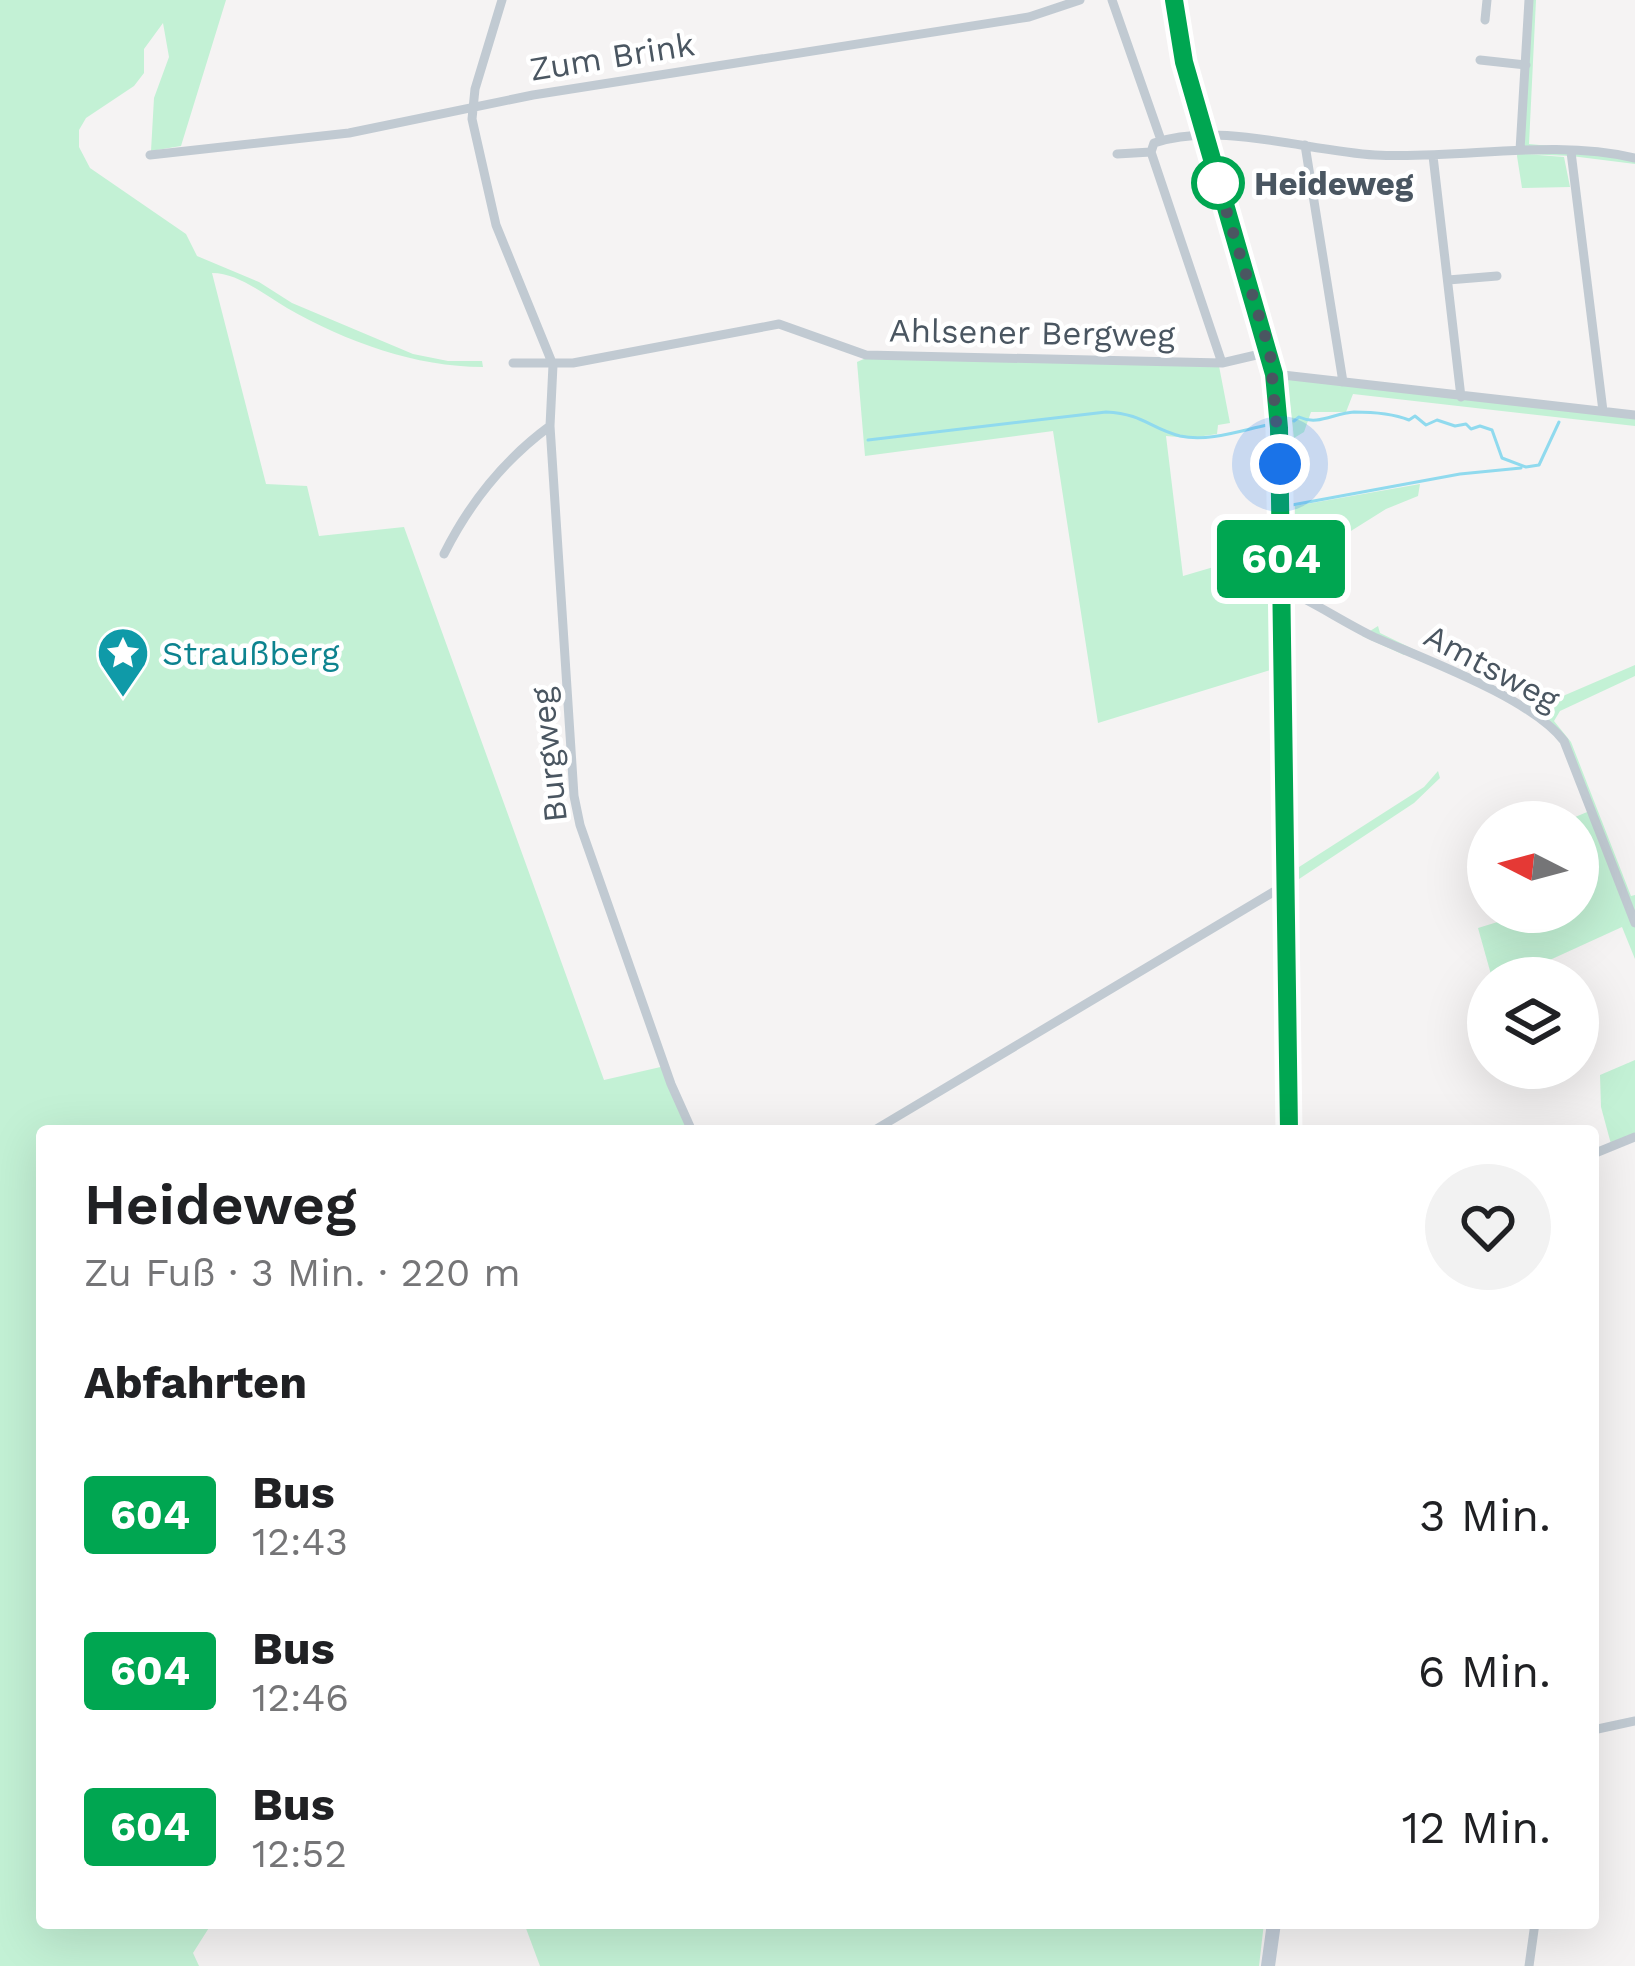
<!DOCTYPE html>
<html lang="de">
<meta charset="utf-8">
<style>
body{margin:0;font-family:"Work Sans",sans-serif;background:#f2f2f2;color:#202124;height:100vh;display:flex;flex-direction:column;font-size:45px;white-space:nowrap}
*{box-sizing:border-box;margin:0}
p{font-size:39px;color:#757577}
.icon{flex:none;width:66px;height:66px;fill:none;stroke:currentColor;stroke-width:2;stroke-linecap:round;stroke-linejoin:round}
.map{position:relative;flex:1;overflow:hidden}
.details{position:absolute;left:36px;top:1125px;width:1563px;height:804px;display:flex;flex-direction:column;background:#fff;border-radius:12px;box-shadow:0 12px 48px #0002}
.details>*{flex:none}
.badge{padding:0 24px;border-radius:9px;font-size:42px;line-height:78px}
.needle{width:78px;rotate:276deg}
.fabs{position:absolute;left:1467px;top:801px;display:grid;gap:24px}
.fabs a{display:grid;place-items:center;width:132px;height:132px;border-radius:50%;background:#fff;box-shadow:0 12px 48px #0002;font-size:60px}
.you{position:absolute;width:60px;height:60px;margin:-30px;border:9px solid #fff;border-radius:50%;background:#1a73e8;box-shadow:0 0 0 18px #1a73e833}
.map>.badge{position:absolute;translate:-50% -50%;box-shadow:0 0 0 6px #fff}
h2{padding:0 48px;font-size:45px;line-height:108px}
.round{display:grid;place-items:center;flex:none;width:126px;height:126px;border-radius:63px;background:#f2f2f2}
.overview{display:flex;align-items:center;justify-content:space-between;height:204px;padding:0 48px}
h1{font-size:57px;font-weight:600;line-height:90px}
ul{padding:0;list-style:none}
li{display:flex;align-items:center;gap:36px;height:156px;padding:0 48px}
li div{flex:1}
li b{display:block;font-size:45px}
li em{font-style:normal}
li .badge{min-width:132px;font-weight:700;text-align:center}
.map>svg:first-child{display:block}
.green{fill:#c3f1d5}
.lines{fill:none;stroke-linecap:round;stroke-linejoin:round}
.stream{stroke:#90daee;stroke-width:3}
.minor{stroke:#c1cad2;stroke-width:9}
.secondary{stroke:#c1cbd6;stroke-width:14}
.line-casing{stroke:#fff;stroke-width:27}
.line{stroke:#00a651;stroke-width:18}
.walk{stroke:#4a5661;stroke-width:12;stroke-dasharray:0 21.6}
.stop-dot{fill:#fff;stroke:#00a651;stroke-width:6}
.labels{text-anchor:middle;stroke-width:9;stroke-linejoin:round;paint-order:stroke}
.street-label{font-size:33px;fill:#4a5661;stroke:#fff}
.stop-label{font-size:33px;font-weight:bold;fill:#4a5661;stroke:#fff;text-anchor:start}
.culture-label{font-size:33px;fill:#0d838f;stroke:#fff;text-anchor:start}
</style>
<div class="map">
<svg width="1635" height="1966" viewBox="0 0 1635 1966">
<rect width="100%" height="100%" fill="#f5f3f3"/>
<!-- green -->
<path class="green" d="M0,0H226L181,146L151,151L154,98L169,57L163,23L144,49V73L134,86L86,118L79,130V147L90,168L186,234L197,256L259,282L292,303L413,354L448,361H482L483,367C416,367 346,342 287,308C264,295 239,273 212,273L266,484L307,486L319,536L404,527L604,1080L665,1066L689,1131H42V1923H212L193,1953L199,1966H0Z
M1528,0H1536L1529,144L1635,154V164L1571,156L1525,154L1564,157L1570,187L1522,188L1517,156Z
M866,358L1219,366L1230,423L1218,425L1217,434L1190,438L1166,436L1183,576L1234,561L1274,555V669L1098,723L1053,431L865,456L857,362Z
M1287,379L1635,418V426L1353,394L1346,412H1311L1304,432L1294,438Z
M1420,484L1418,496L1386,509L1295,566V506Z
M1378,626L1380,633L1535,708L1635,665V676L1560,711L1554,721L1571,742L1631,896L1635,895V959L1622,927L1510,978H1492L1478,928L1517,916L1516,912H1578V822H1563L1592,810L1568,744L1542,717L1404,650V655L1362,636Z
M1438,771L1440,778L1414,803L1299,879V867L1424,787Z
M1635,1060V1136L1611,1144L1601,1107L1600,1075Z
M524,1923H1264L1259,1966H540Z"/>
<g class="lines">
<!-- stream -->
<path class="stream" d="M1294,421L1299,417C1318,426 1334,413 1354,412C1371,412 1394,414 1409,420L1415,416L1426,425L1437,420L1455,426L1466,424L1471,429L1480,426L1492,430L1502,458L1526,467L1539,465L1559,422
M868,440L1106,412C1144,414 1149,428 1180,436C1208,442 1239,431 1267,425
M1292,505L1460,474L1521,468"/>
<!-- minor -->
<path class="minor" d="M502,0L475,89L472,119L496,225L553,365L550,426L574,796L580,825L671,1084L692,1131
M1112,0L1161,140
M1485,20L1487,0
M1480,60L1526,65
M1305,145L1343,382
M1520,150L1529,0
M1151,152L1222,363
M1571,152L1603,411
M1117,154L1151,152L1154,143C1220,121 1307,151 1375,155C1461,160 1550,138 1635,158
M150,155L349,133L533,95L1029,17L1080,0
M1433,156L1461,397
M1448,280L1497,276
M513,363H573L779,324L866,355L1222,363L1269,352
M1274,374L1635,415
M444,554C469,504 505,459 550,426
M1282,588C1314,602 1343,622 1374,637C1426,660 1531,698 1564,741L1635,923
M873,1131L1285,885
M1593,1154L1635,1137
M1593,1730L1635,1721
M1529,1966L1535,1923"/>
<!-- secondary -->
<path class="secondary" d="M1174,0L1184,62L1274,374L1279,427L1289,1131
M1268,1966L1274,1923"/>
</g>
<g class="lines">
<!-- line casing -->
<g class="line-casing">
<path id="line" d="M1174,0L1184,62L1274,374L1279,428L1289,1131"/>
</g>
<!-- line -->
<use href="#line" class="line"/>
<!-- walk -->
<path class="walk" d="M1218,183L1216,177L1270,352L1280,464"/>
</g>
<!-- icons -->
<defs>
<g id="sight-pin" transform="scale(2.7)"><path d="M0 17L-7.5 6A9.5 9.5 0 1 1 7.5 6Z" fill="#0f9aa8" stroke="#fff"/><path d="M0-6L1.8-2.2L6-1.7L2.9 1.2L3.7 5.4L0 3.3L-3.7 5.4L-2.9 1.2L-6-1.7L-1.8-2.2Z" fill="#fff"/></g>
</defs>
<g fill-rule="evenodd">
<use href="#sight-pin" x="123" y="653"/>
</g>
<!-- markers -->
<circle class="stop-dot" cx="1218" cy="183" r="24"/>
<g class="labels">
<!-- street labels -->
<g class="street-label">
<text transform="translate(612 56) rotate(-9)" y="12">Zum Brink</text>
<text transform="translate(1032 332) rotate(1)" y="12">Ahlsener Bergweg</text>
<text transform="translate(1492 667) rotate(28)" y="12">Amtsweg</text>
<text transform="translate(548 755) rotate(-96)" y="12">Burgweg</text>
</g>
<!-- stop labels -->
<g class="stop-label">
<text x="1254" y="195">Heideweg</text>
</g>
<!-- culture labels -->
<g class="culture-label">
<text x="162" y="665">Straußberg</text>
</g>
</g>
</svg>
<div class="fabs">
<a><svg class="needle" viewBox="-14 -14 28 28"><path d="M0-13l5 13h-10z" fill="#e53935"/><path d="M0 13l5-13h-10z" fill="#757577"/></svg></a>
<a><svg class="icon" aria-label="layers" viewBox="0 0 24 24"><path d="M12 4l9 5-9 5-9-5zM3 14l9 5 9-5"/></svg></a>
</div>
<div class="you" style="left:1280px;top:464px"></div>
<b class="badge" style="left:1281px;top:559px;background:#00a651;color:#fff">604</b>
<section class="details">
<div class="overview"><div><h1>Heideweg</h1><p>Zu Fuß · 3 Min. · 220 m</p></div><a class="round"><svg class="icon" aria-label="heart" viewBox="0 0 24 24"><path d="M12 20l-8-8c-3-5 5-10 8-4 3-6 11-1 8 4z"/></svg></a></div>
<h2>Abfahrten</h2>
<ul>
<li><span class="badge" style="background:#00a651;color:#fff">604</span><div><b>Bus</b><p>12:43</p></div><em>3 Min.</em></li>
<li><span class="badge" style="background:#00a651;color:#fff">604</span><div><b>Bus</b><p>12:46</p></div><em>6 Min.</em></li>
<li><span class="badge" style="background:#00a651;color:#fff">604</span><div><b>Bus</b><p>12:52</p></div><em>12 Min.</em></li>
</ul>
</section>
</div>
